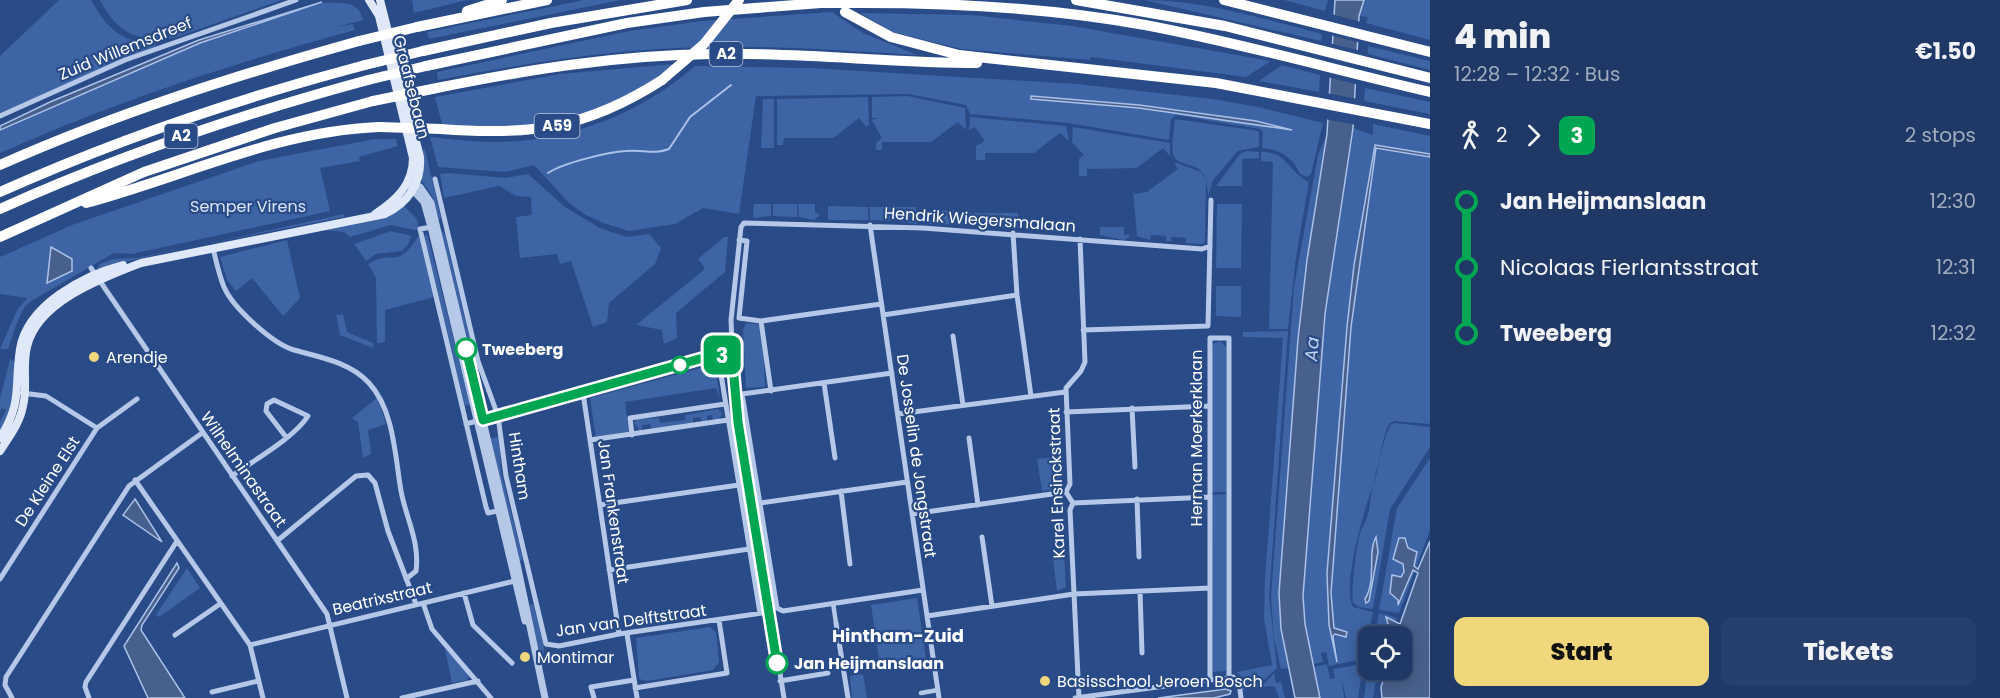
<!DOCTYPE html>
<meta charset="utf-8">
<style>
body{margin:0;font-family:Poppins,sans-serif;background:#273f6c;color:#f1f3f6;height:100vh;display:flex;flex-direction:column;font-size:22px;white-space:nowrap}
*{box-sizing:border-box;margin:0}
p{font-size:20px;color:#a1acbf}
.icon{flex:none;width:33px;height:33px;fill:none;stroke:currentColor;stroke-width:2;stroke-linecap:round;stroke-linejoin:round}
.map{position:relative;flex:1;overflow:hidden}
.panel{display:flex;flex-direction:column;background:#1f3866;width:570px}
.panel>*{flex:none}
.badge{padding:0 12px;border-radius:9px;font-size:21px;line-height:39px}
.tools{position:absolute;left:1358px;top:626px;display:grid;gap:12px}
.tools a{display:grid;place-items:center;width:54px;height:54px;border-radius:12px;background:#1f3866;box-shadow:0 3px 15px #0003,0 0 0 2px #3c527a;font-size:30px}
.map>.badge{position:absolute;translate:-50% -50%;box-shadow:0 0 0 3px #fff}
.legs{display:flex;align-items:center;gap:9px;height:66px;padding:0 24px;font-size:20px}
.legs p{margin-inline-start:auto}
.head{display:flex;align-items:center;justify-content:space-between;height:102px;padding:0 24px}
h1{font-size:33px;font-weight:800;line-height:45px}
.primary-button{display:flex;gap:12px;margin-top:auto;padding:12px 24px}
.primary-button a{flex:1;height:69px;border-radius:12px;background:#f0d77c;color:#111;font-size:24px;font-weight:800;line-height:69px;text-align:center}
.primary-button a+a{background:#273f6c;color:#f1f3f6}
ul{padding:0 24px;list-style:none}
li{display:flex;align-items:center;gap:21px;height:66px;font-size:22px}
li i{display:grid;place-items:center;width:9px;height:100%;margin:0 8px;background:currentColor}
li i::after{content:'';width:15px;height:15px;margin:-8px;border:4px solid;border-radius:50%;background:#1f3866}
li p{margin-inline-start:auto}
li:first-child i{background:linear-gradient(#0000 50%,currentColor 0)}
li:last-child i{background:linear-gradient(currentColor 50%,#0000 0)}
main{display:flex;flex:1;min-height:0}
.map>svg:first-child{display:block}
.green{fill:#3d64a4;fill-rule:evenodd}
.water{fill:#48608c;stroke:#aac2e9;stroke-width:1.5}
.pier{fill:#294b88}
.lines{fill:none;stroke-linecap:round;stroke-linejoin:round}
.stream{stroke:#aac2e9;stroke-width:2}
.pedestrian{stroke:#b5c8e8;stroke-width:4.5}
.minor{stroke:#b5c8e8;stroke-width:5}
.tertiary{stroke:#b5c8e8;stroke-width:7}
.secondary{stroke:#dfe8f8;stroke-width:8}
.motorway{stroke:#fff;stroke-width:10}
.motorway-bridge{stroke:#fff;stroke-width:10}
.line-1-casing{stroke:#fff;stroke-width:14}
.line-1{stroke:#00a651;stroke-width:9}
.stop-1-dot{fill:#fff;stroke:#00a651;stroke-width:3}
.poi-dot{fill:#f0d77c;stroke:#294b88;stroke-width:2}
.labels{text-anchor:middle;stroke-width:4.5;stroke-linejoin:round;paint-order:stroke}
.shield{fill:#294b88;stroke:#bfc9db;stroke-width:1.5}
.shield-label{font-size:15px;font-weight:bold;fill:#fff}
.street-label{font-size:16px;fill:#fff;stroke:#294b88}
.park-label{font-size:16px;fill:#d9e4f7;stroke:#294b88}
.stop-label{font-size:16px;font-weight:bold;fill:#fff;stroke:#294b88;text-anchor:start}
.poi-label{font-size:16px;fill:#fff;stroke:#294b88;text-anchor:start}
.water-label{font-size:18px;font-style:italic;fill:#c1d3f0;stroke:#294b88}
.neighbourhood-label{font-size:18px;font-weight:bold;fill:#fff;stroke:#294b88}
</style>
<main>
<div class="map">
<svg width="1430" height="698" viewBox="0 0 1430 698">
<rect width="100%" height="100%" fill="#294b88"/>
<!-- green -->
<path class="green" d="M59,0H91C107,28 121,43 155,43L156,46L0,113V56Z
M100,0H279V1L174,38C135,41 118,34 100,0Z
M412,0H467L414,13Z
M584,0H621L429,39L427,32Z
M1144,0C1204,0 1263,19 1322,34L1321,41Z
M1284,0H1328L1325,11Z
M1364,0H1430V40L1366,23L1368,17L1359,16Z
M322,3C339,3 359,0 363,20L336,27L353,24L355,30C233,63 115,102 0,153V130L200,43Z
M832,12L863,33L917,55C823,49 728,42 633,51C568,56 503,68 438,80L437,72L629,31L702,21Z
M860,13L971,15L1072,26L1271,61L1246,77L1091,57L1090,60L961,49L893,32Z
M1368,46L1430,61V70L1368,54Z
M674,64C602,121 532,133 442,124L435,97L560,74Z
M1282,65L1320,75L1319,92L1259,81Z
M695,66L810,68L1077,84L1213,99L1258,107L1323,123L1311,174L1307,177L1300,174C1293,158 1280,149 1262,148L1263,132L1260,129L1176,115L1171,119L1169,140L1068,123L970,114L966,105L908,94L756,96L739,214L703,208L675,224L629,231L603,223L584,214L568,202L534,165L505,172L438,167L430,137C451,139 473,142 494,142C568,142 640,114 695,66ZM1031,99L1175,109L1256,121L1292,130L1139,108Z
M1365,88L1430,102V114L1364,101Z
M908,96L965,108L966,130L958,122L931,142H882V150H876V143L882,138L872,120L879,118H872V97Z
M868,97L869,125L866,127L859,118L833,138H784L783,145H777V99Z
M763,99H774V148H761Z
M970,117L1066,126L1069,141L1060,133L1034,153H985V160H976V146L985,141L975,127L969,130Z
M1175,119L1259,131V147L1238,151L1213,180L1208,196C1208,152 1178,174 1173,153C1171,142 1174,130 1175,119Z
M1373,124L1430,136V154L1375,145L1354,265L1347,327L1327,573L1329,625L1339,661C1333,637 1333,619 1331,593L1351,327L1376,147L1430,157V424L1394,421L1389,424C1380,444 1380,466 1373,486C1364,509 1342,586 1353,607L1373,612L1364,659L1329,666L1326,652L1321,653L1323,662L1313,664L1305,624L1303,596L1325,314L1353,128L1373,135Z
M1073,127L1170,143V156L1163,148L1137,168L1087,169V176H1079V159L1084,155L1072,142Z
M1327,134L1301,304L1279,593L1281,629L1289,668L1281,669L1274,638L1271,597L1294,287L1318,155Z
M375,139H396L398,146L359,157L360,161L320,168L330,211L132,254L114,253L33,300L25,306L18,320L8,349H0L17,310L27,298L0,294V257L72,225L259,161Z
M425,149L441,218L439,220L432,196L422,181L421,150Z
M1247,151L1259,152V158L1242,159V186H1216L1240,154Z
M1261,152C1286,150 1291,175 1309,182L1296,257L1288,329H1269L1273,162L1261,161Z
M1174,162L1201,172L1206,180L1205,241L1202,244L1186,243V238L1171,237V241H1166V236L1151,235L1150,240L1137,236L1133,189L1135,194L1147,192L1178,169Z
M449,173L505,178L528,174L565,207L600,228L626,237L649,234L661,248L655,264L609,303L607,322L593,327L571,261L560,264L557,254L520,258L516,217L532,215L531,197L516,196L499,186L444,198L440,174Z
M754,204H771V216L753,218Z
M773,204H797V217L773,216Z
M798,204H815V213L820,214L819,216L814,220L799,217Z
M1217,204H1242L1241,268H1216Z
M403,205L417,219L419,231L391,225L350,237L344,232L323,230Z
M828,206L868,207V220H828Z
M870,207H894V221L870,220Z
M896,207H916V217L920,220L916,224L896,221Z
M957,210V213H972V225L929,224V211Z
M973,213H998V227L973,225Z
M999,213H1018V224H1023L1022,228L1006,229L999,227Z
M344,214V217L206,244Z
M1100,227H1124V235L1129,234V237L1124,240L1100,235Z
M441,230L445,234L470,339L469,346Z
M391,231L411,236L409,243L402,251L376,254L366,261L354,244Z
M427,233L470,404L465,406L424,237Z
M419,235L434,297L385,310V342L377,343L376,278L368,264C393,248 396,272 419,235Z
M724,237H728L725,272L676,313L677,338L664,344L662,330L636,325L705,269L698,259Z
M287,240L300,298L283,316L252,278L236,291L227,280L220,257Z
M200,244L117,264L100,270L97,268L100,264L113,259L137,258Z
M1216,286H1241V317L1216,316Z
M343,314L347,332L373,343V348L340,335L336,315Z
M746,323L758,324L763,333L765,387L746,388L743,330Z
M1288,331L1269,597L1277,668L1263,681L1243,678L1237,672L1272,665L1264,619L1265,579L1283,338L1243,337V332Z
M1220,341L1226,347V492H1212V348L1213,344Z
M10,359L16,363L17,393L0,434V421L6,410L2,408L0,412V399Z
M715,364L720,399L716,388L625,402L629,434L596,439L590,398Z
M377,398L386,424L368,430L371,454L363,458L358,422L352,418Z
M718,409L722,413L719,419L713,420L712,415L707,416V421H702L700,417L693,418V423L651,429L650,424L642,425V430L640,431L634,423L637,419L659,418L660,423L685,420V415Z
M1395,423L1430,427V447L1390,509L1373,609L1359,607L1353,603C1351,592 1356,549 1359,537C1361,528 1367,520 1369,511C1372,485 1379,458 1387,433L1390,425Z
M499,436L501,471L523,560L519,561L490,439Z
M1061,456L1062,488L1042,491L1037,459Z
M1430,458V530L1416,568L1414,566L1417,554L1408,548L1407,539L1398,540L1393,560L1403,564L1404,572L1401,577L1393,575L1390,593L1399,602L1413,570H1415L1399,613L1379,610L1397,508Z
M1226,494V671L1213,672L1212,495Z
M1064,554L1066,587L1057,591L1053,559L1055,555Z
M187,568L200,588L159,617L156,615Z
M917,598L926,659L880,667L871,605Z
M534,604L544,644L543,669L529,605Z
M1379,613L1397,618L1395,624L1388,617L1387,627L1379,636H1374Z
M710,627L716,632L719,662L713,670L647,681L639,679L636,638Z
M445,649L470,673L467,680L452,683Z
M1327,664L1330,679L1335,678L1333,669L1363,664L1358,698H1346L1341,676L1344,698H1320L1314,667Z
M1368,669H1378L1373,698H1364Z
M1274,673L1276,683L1281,682L1285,698H1279L1275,687L1272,686L1243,690L1242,682L1264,684Z
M863,674L867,698H852L850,676Z"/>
<!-- water -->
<path class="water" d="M1335,0H1364L1359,16L1353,128L1325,314L1303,596L1305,624L1320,698H1295L1281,629L1279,593L1298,339L1307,260L1327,134Z
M322,2L200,43L0,130V126L50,102L199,40Z
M1031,96L1139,105L1256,121L1292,130L1139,108L1031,99Z
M1375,145L1430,154V157L1376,148L1351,327L1331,593L1334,628L1347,632L1346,637L1335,634L1333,636L1337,662L1329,625L1327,573L1347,327L1354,265Z
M51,247L72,259V271L47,283Z
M135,499L162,542L123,515Z
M1376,537L1378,552L1369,601L1366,603L1365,599C1377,580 1367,553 1376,537Z
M1399,538H1405L1408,548L1417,552L1414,566L1418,569L1430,541V698H1382L1381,687L1387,669H1401V636H1396L1398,631L1393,627L1388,636H1379L1388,624L1386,617L1400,624L1418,573L1413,570L1398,605V600L1390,593L1392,575L1401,577L1404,572L1403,564L1393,559Z
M177,563L179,568L142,625L141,630L185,698H148L124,646Z
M1226,689L1231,691L1230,694L1214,698H1158Z"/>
<!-- pier -->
<path class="pier" d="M1331,14L1361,22V43L1330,35Z
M1329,43L1361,51L1359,85L1327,77Z
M1326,93L1358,99L1356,125L1325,119Z"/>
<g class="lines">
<!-- stream -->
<path class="stream" d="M548,173C563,163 608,152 626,151C642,149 654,155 669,149L690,117L731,85"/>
<!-- pedestrian -->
<path class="pedestrian" d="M833,603L836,623
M921,693L938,690"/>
<!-- minor -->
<path class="minor" d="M0,116L125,60L296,0
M435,179L478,361L498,416L506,476L546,644L559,646L619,634L769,612
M870,225L939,698
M432,227L420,229L486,507L488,513L497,511
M1013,233L1017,295L1031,396
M739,240L747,241L739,318L761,321L881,304
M213,248C216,261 219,275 224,287C233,308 273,344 294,350C319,357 350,362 369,383C394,410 395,456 401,491C406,518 420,542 416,571L406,579
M91,268L327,614L347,698
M883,315L1017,295
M761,321L771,391
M1083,330L1208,326L1211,200
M953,336L963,405
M718,356L760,613
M892,373L742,394L777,608L783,611L923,590
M824,383L835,458
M22,393L46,396L97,428
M583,393L619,634
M1132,408L1135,467
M1066,412L1210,406
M898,414L1065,392
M466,424L710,356L732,355
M632,435L630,418L725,404
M969,438L978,505
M590,440L728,420
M232,476C254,460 294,438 308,416L274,400L267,404L266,411L286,437
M135,480L250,645L263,698
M841,491L850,564
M1137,499L1139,557
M760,503L907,482
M1073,503L1210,497
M600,505L739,485
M912,514L1066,492
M982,537L992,606
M277,541L356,476L368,475L375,483L388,531L416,604
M609,570L749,549
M0,579L97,428L137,399
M1140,591L1142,653
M464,593L473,625L512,663
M423,603L432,629L491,698
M927,616L1074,594L1210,588
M836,623L848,698
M627,634L637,698
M175,635L220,604
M250,645L519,580
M1210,680V338H1229V678
M780,681L828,673
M635,688L727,673L719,620
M212,692L258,681
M12,698L5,685L6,677L129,486L202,433
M89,698L85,687L86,682L177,541
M402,698L478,681
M594,698L591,687L634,680
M784,698L734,387L731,320L741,227L744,223L923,228L1202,249L1210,246
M1075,698L1233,677L1239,682L1241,698
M1079,698L1070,510L1073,503L1066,492L1070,484L1066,388L1081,371L1085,362L1080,239"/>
<!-- tertiary -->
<path class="tertiary" d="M411,183L420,187L431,203L517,564L545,698
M411,188L424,202L431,227L525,621"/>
<!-- secondary -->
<path class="secondary" d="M369,0L379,16L413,158C413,185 396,200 375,214
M0,438C23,401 14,388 20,349C27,305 84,275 123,265
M0,451C9,437 20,423 23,406C28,387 22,366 27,347C37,302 102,278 141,263L385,214C408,203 422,183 420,157L380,0"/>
<!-- motorway -->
<path class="motorway" d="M1076,0L1225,26L1430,78
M1224,0L1430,52
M841,3C943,2 1045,7 1145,25C1241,43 1335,70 1430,92
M467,11L502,0
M845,12L891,37L959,55L1216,83L1430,124
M417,27L547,0
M423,51L551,23L687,0
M426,66L627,23L704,12L821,3
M432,89C525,70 617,55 712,54C801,52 889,63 977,63
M441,129C529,136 586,129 662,80
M0,165C117,113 237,75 359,41
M0,192C118,139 240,98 365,65
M86,203C183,177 276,131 379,127
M0,209C120,155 242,114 368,80
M0,237L144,172L275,128L373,101"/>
<!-- motorway-bridge -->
<path class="motorway-bridge" d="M821,3H841
M359,41L417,27
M365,65L423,51
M368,80L426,66
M662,80L704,44L739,0
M373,101L432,89
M379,127L441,129"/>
</g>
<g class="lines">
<!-- line-1 casing -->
<g class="line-1-casing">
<path id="line-1" d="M466,349L483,420L710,356L732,355L738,422L777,663"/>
</g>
<!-- line-1 -->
<use href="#line-1" class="line-1"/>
</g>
<!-- markers -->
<g class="stop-1-dot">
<circle cx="466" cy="349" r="10"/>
<circle cx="680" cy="365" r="8"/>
<circle cx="777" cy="663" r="10"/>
</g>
<g class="poi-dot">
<circle cx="94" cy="357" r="6"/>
<circle cx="525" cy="657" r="6"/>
<circle cx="1045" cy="681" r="6"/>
</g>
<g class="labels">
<!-- shield labels -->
<g class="shield">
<rect x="709.5" y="42" width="33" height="24" rx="4.5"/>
<rect x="534.5" y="114" width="45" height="24" rx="4.5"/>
<rect x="164.5" y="124" width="33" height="24" rx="4.5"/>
</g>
<g class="shield-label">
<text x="726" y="59">A2</text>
<text x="557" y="131">A59</text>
<text x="181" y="141">A2</text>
</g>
<!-- street labels -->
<g class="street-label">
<text transform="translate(125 48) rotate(-22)" y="6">Zuid Willemsdreef</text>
<text transform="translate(412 87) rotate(76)" y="6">Graafsebaan</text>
<text transform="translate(980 219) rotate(4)" y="6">Hendrik Wiegersmalaan</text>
<text transform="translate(1196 438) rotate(-90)" y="6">Herman Moerkerklaan</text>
<text transform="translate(917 456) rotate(82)" y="6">De Josselin de Jongstraat</text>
<text transform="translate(520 466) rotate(81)" y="6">Hintham</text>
<text transform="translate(244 469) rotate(55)" y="6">Wilhelminastraat</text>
<text transform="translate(47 481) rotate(-57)" y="6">De Kleine Elst</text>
<text transform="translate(1056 483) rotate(-92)" y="6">Karel Ensinckstraat</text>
<text transform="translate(614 512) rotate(82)" y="6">Jan Frankenstraat</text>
<text transform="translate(382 598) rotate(-13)" y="6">Beatrixstraat</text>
<text transform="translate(631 620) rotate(-8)" y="6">Jan van Delftstraat</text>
</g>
<!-- park labels -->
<g class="park-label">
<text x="248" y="212">Semper Virens</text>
</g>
<!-- stop labels -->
<g class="stop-label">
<text x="482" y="355">Tweeberg</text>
<text x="794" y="669">Jan Heijmanslaan</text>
</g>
<!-- poi labels -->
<g class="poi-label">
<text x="106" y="363">Arendje</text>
<text x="537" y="663">Montimar</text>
<text x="1057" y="687">Basisschool Jeroen Bosch</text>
</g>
<!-- water labels -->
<g class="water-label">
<text transform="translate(1312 349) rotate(-85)" y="6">Aa</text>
</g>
<!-- neighbourhood labels -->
<g class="neighbourhood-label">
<text x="898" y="642">Hintham-Zuid</text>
</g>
</g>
</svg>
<div class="tools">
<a><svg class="icon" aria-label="locate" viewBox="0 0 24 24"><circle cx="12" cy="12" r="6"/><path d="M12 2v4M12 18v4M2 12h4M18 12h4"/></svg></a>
</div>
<b class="badge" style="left:722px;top:355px;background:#00a651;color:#fff">3</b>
</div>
<section class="panel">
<div class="head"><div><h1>4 min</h1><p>12:28 – 12:32 · Bus</p></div><b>€1.50</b></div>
<div class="legs"><svg class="icon" aria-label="walk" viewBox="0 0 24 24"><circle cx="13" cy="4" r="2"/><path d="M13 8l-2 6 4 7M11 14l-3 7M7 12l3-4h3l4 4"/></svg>2<svg class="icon" aria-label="forward" viewBox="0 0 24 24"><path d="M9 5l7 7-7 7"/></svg><b class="badge" style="background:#00a651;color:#fff">3</b><p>2 stops</p></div>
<ul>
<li><i style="color:#00a651"></i><b>Jan Heijmanslaan</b><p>12:30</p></li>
<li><i style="color:#00a651"></i><span>Nicolaas Fierlantsstraat</span><p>12:31</p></li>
<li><i style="color:#00a651"></i><b>Tweeberg</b><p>12:32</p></li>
</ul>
<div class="primary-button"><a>Start</a><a>Tickets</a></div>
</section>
</main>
